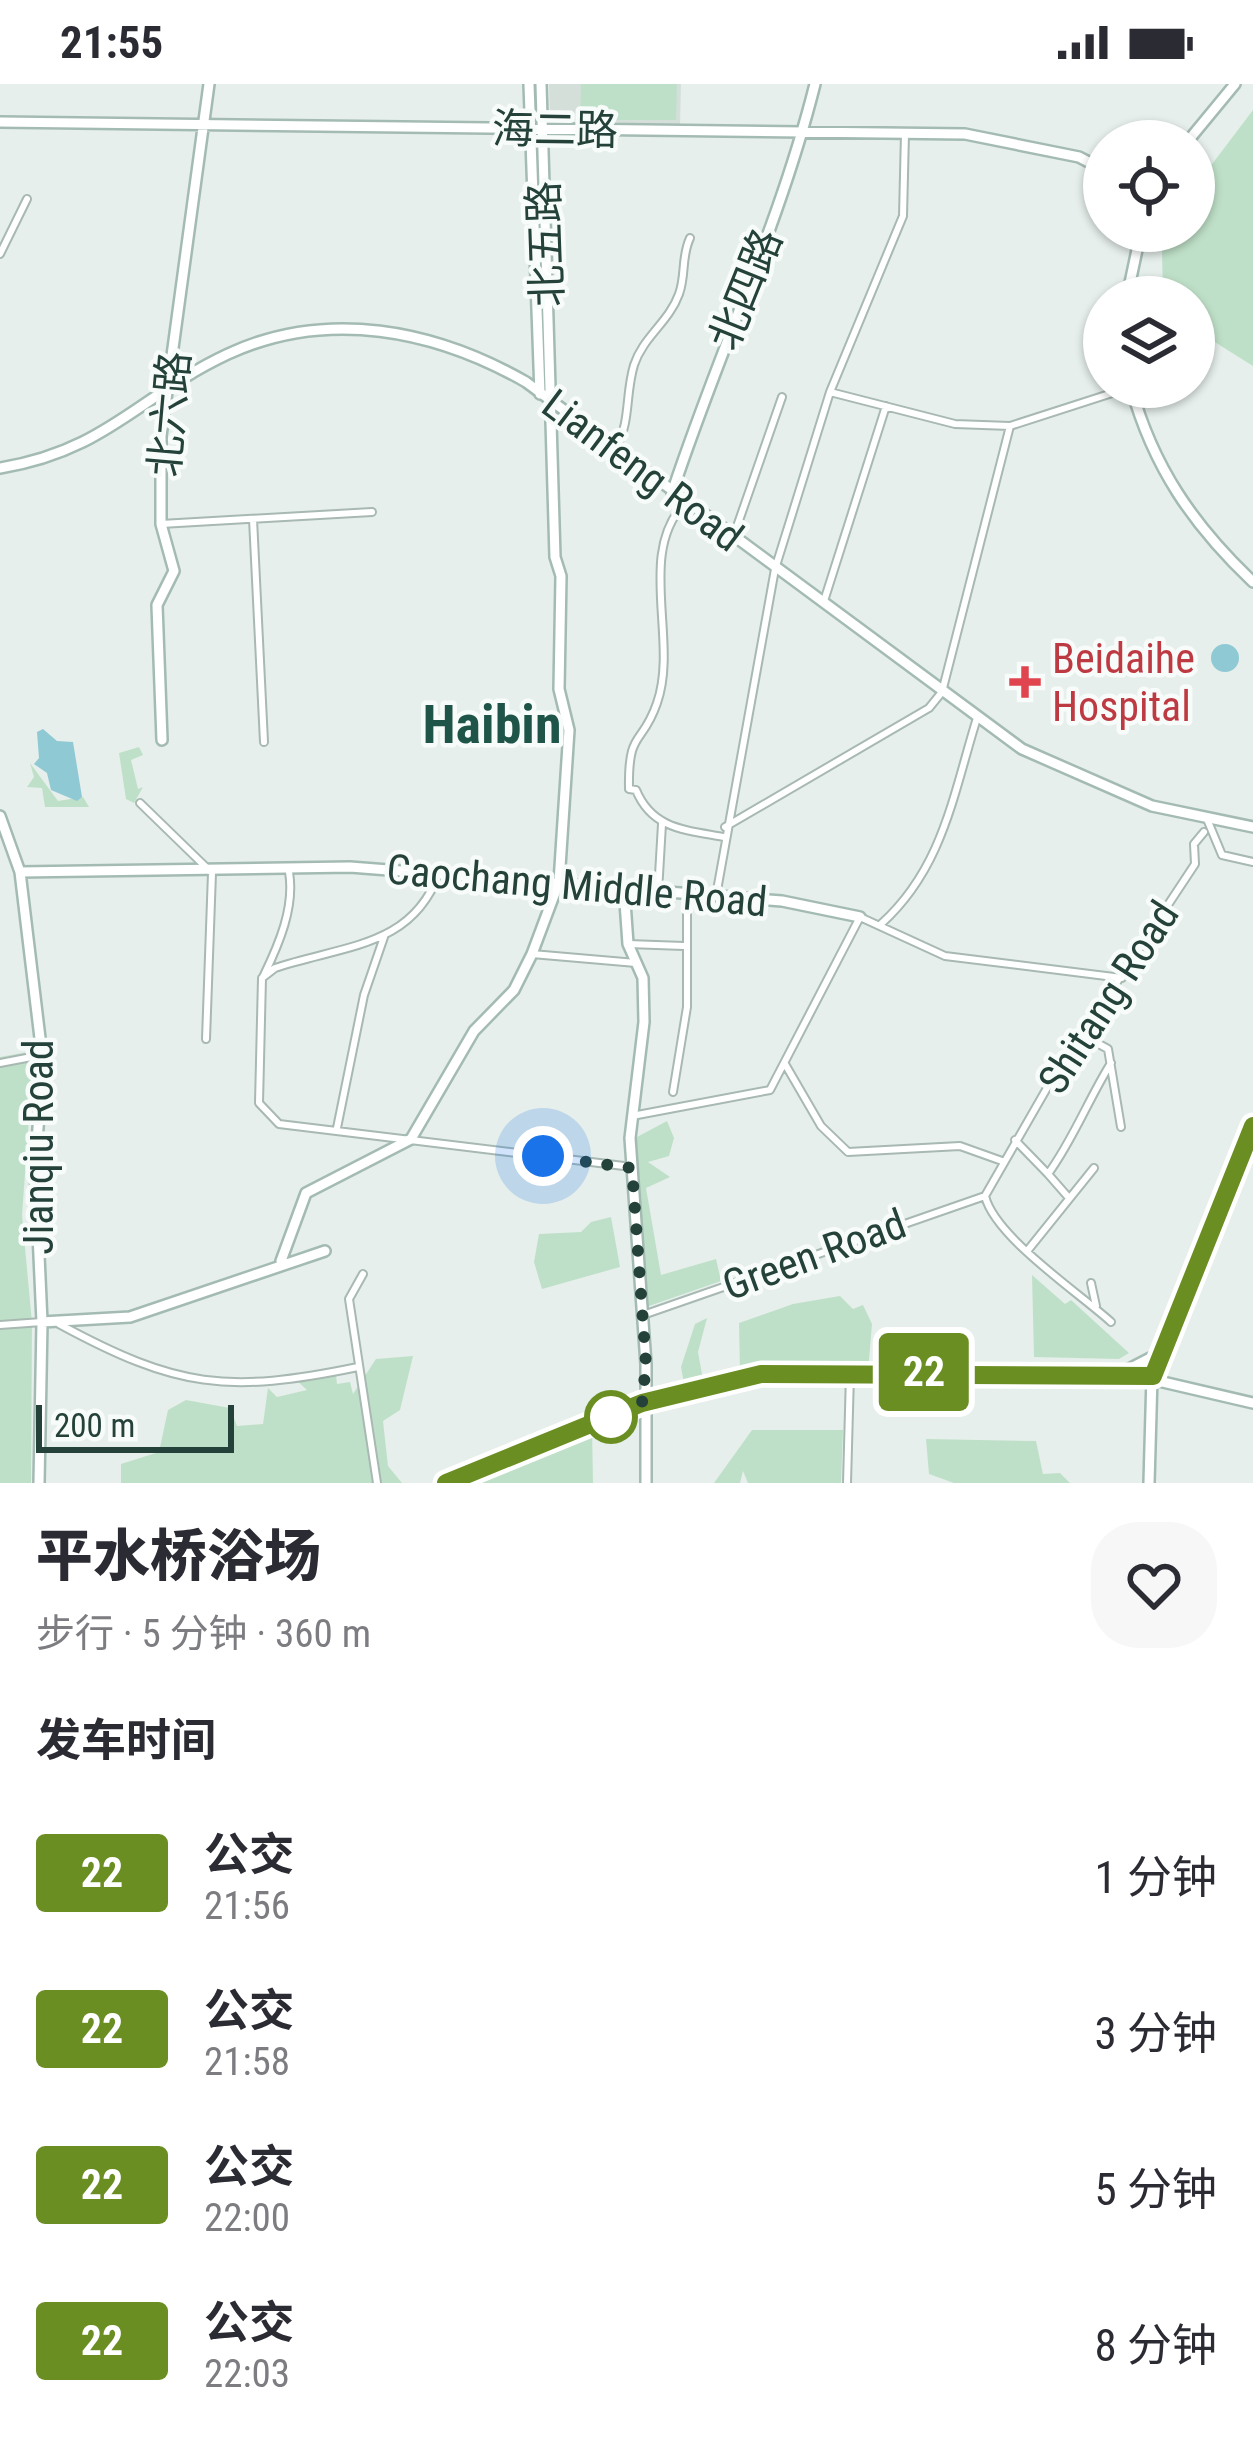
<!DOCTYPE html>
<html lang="zh">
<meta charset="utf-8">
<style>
body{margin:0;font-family:"Roboto Condensed","Noto Sans SC",sans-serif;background:#f7f7f7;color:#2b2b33;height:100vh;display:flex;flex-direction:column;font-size:45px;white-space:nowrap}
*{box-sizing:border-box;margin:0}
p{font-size:39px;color:#7c7c81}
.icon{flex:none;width:66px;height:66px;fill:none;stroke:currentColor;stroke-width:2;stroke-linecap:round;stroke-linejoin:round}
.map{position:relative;height:1399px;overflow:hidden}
.details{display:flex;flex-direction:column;background:#fff;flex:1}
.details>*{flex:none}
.badge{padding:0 24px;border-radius:9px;font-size:42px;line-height:78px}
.tools{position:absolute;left:1083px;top:36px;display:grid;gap:24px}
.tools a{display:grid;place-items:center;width:132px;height:132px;border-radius:50%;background:#fff;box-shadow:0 3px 9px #0004;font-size:60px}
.scale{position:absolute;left:36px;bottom:30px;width:198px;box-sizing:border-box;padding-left:12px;border:6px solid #24423a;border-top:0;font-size:33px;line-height:42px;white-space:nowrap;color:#24423a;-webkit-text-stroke:9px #f7fbf9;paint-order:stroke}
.you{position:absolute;width:60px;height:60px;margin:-30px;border:9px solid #fff;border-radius:50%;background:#1a73e8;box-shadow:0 0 0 18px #1a73e833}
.map>.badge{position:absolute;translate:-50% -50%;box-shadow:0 0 0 6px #fff}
h2{padding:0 36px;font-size:45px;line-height:108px}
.round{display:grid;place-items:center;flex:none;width:126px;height:126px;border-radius:48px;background:#f7f7f7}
.headline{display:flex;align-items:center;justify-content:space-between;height:204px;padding:0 36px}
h1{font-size:57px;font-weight:800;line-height:90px}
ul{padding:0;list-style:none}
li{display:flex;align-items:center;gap:36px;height:156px;padding:0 36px}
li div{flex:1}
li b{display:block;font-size:45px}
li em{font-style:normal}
li .badge{min-width:132px;font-weight:700;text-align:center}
.status{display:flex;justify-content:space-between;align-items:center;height:84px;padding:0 60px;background:#fff;direction:ltr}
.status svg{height:33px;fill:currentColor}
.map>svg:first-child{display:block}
.built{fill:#d4dfda}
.green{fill:#bfe0c8}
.water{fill:#8ec9d4}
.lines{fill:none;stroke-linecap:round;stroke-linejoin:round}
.street-casing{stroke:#a8b8b2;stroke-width:10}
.secondary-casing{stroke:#a4bbb3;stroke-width:14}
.street{stroke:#fff;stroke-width:6}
.secondary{stroke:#fff;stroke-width:9}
.line-casing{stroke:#fff;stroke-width:27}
.line{stroke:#6b8e23;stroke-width:18}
.walk{stroke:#24423a;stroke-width:12;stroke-dasharray:0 21.6}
.health-dot{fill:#e0444e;stroke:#f7fbf9;stroke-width:4.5}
.stop-dot{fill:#fff;stroke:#6b8e23;stroke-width:6}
.labels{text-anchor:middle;stroke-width:9;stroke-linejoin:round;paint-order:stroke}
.street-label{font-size:42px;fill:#24423a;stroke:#f7fbf9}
.health-label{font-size:42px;fill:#be3a42;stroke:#f7fbf9;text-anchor:start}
.district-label{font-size:54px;font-weight:bold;fill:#1f5548;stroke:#f7fbf9}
</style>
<div class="status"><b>21:55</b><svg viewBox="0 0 49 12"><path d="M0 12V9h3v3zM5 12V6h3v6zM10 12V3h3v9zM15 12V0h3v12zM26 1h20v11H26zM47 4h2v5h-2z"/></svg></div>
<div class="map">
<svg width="1253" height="1399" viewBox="0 0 1253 1399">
<rect width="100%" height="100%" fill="#e6efeb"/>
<!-- built -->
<path class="built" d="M549,0H681L680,42L550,35Z"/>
<!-- green -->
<path class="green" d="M581,0H677L676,36H580Z
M1253,26V282L1194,245V213H1163L1162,166L1172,147H1194V104Z
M139,663L143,671L131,676L138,705L143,703L134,719L126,715L119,669Z
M30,679L58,717L83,713L89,723H45L42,704L27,703L34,693Z
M34,967L22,1131L32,1239L31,1399H0V973Z
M667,1037L674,1054L669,1072L648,1078L670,1093L646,1104L661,1191L716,1175L721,1197L646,1223L634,1063L637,1053Z
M611,1133L620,1183L542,1205L534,1178L539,1150L581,1148L591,1138Z
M1032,1191L1065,1220L1071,1216L1129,1269L1119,1275L1034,1273Z
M840,1212L853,1225L863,1221L872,1240L868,1288H740L739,1239L793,1220Z
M707,1234L698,1268L704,1301L685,1305L681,1283L695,1240Z
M413,1272L400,1326L383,1337L388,1382L402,1399H121V1380L159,1368L168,1326L186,1316L230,1324L237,1342L263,1340L268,1304L277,1313L307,1306L294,1294L336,1291L337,1300L350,1298L353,1310L376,1275Z
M592,1343L593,1399H453Z
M752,1346H843L841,1399H748L743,1387L740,1399H714Z
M926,1355L1036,1357L1043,1390L1060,1389L1070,1399H954L929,1390Z"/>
<!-- water -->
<path class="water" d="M1211 574a14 14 0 1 1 28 0a14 14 0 1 1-28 0Z
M43,645L57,657L73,658L82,713L77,717L51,706L47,689L34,680L39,674L37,648Z"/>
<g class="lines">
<!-- street casing -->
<g class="street-casing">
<path id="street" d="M0,170L27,115
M830,308L955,340L1010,342L1131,303
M616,364C631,337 625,311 634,281C643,253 669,238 679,210C686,191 681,173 690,154
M685,419C636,469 679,557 657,619C642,663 628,644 629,705L636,706C652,745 685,746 724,753
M253,435L264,658
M161,440L372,428
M734,451L782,313
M824,517L886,322
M140,719L212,789L206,955
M1207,735L1222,771L1253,778
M725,743L929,624L942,608L1010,342
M439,789C412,864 343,861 275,884L262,894L259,1019L279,1040L632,1083
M658,808L662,740
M716,812L775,485L830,308L903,132L905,49
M881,840C943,784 953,711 977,634
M628,860L684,862
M532,870L636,879
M264,891C279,860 295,823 289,788
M1084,952L1108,965L1121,1043
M0,979L42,971
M785,980L821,1042L848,1068L960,1062L1002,1077
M673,1008L687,923V811
M632,1032L770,1006L860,833L945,872L1122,894
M337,1044L364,911L384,853
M1015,1056L1048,1090
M1069,1114L1048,1090C1073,1056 1088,1016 1111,979
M1028,1166L1094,1084
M363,1190L349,1215L377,1399
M1091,1199L1096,1222
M643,1231L985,1112
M1111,1238C1078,1208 995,1153 985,1112L1047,1004L1195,780L1194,760L1204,748
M59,1240C177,1304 227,1310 358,1283
M0,1241L42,1238
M847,1399L850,1290"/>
</g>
<!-- secondary casing -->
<g class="secondary-casing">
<path id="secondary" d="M529,0L540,310
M0,38L965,50L1079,73L1104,86
M1188,57L1235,0
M1127,213L1141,147
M1131,303C1153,383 1193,441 1253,498
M0,384C106,367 140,311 228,270C327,224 435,246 526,298L1022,665L1152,722L1253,743
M672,409C717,272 780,140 815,0
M162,656L157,521L174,487L161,440V352L209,0
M0,732L20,788L43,979L35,1083L42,1238L39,1399
M20,788L350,783L782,817L860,833
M624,804L628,860L643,894L644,938L630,1054L646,1280V1399
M281,1177L306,1109L411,1055L474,947L514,906L532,870L559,798L569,646L559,605L561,492L555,473L541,0
M42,1238L130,1233L325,1167
M1125,1287L1158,1270
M446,1399L642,1319L761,1290L1120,1288L1253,1319
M1149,1399L1152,1292L1253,1042"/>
</g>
<!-- street -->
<use href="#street" class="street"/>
<!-- secondary -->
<use href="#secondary" class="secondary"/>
</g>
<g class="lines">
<!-- line casing -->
<g class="line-casing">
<path id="line" d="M446,1399L642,1319L761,1290L1153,1292L1253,1042"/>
</g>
<!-- line -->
<use href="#line" class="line"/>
<!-- walk -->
<path class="walk" d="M543,1072L632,1084L646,1280L642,1319L611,1333"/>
</g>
<!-- markers -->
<path class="health-dot" d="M1019 580h12v12h12v12h-12v12h-12v-12h-12v-12h12z"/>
<circle class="stop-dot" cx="611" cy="1333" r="24"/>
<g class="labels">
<!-- street labels -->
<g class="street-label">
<text transform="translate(555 45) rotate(1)" y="15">海二路</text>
<text transform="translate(545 160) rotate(-92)" y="15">北五路</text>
<text transform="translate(745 205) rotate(-68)" y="15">北四路</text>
<text transform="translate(169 330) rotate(-85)" y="15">北六路</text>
<text transform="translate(643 386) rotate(37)" y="15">Lianfeng Road</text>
<text transform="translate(577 801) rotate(5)" y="15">Caochang Middle Road</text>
<text transform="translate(1108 913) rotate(-57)" y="15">Shitang Road</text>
<text transform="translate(38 1063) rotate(-90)" y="15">Jianqiu Road</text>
<text transform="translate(814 1170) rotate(-20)" y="15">Green Road</text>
</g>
<!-- health labels -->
<g class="health-label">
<text x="1052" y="589">Beidaihe<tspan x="1052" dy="48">Hospital</tspan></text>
</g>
<!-- district labels -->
<g class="district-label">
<text x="492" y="659">Haibin</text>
</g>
</g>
</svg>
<div class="tools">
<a><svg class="icon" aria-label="locate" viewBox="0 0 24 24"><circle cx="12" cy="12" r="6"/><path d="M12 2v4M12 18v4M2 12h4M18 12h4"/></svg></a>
<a><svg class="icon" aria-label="layers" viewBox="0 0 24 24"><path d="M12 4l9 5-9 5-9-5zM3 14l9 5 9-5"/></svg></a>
</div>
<div class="scale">200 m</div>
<div class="you" style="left:543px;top:1072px"></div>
<b class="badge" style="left:924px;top:1288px;background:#6b8e23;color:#fff">22</b>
</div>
<section class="details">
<div class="headline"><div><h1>平水桥浴场</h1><p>步行 · 5 分钟 · 360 m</p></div><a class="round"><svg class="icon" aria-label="heart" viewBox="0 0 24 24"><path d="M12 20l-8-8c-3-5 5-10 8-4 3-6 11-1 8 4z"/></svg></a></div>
<h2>发车时间</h2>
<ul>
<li><span class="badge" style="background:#6b8e23;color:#fff">22</span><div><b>公交</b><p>21:56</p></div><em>1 分钟</em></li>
<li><span class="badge" style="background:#6b8e23;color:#fff">22</span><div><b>公交</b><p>21:58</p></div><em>3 分钟</em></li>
<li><span class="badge" style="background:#6b8e23;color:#fff">22</span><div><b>公交</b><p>22:00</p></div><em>5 分钟</em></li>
<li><span class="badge" style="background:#6b8e23;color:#fff">22</span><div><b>公交</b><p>22:03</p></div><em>8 分钟</em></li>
</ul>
</section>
